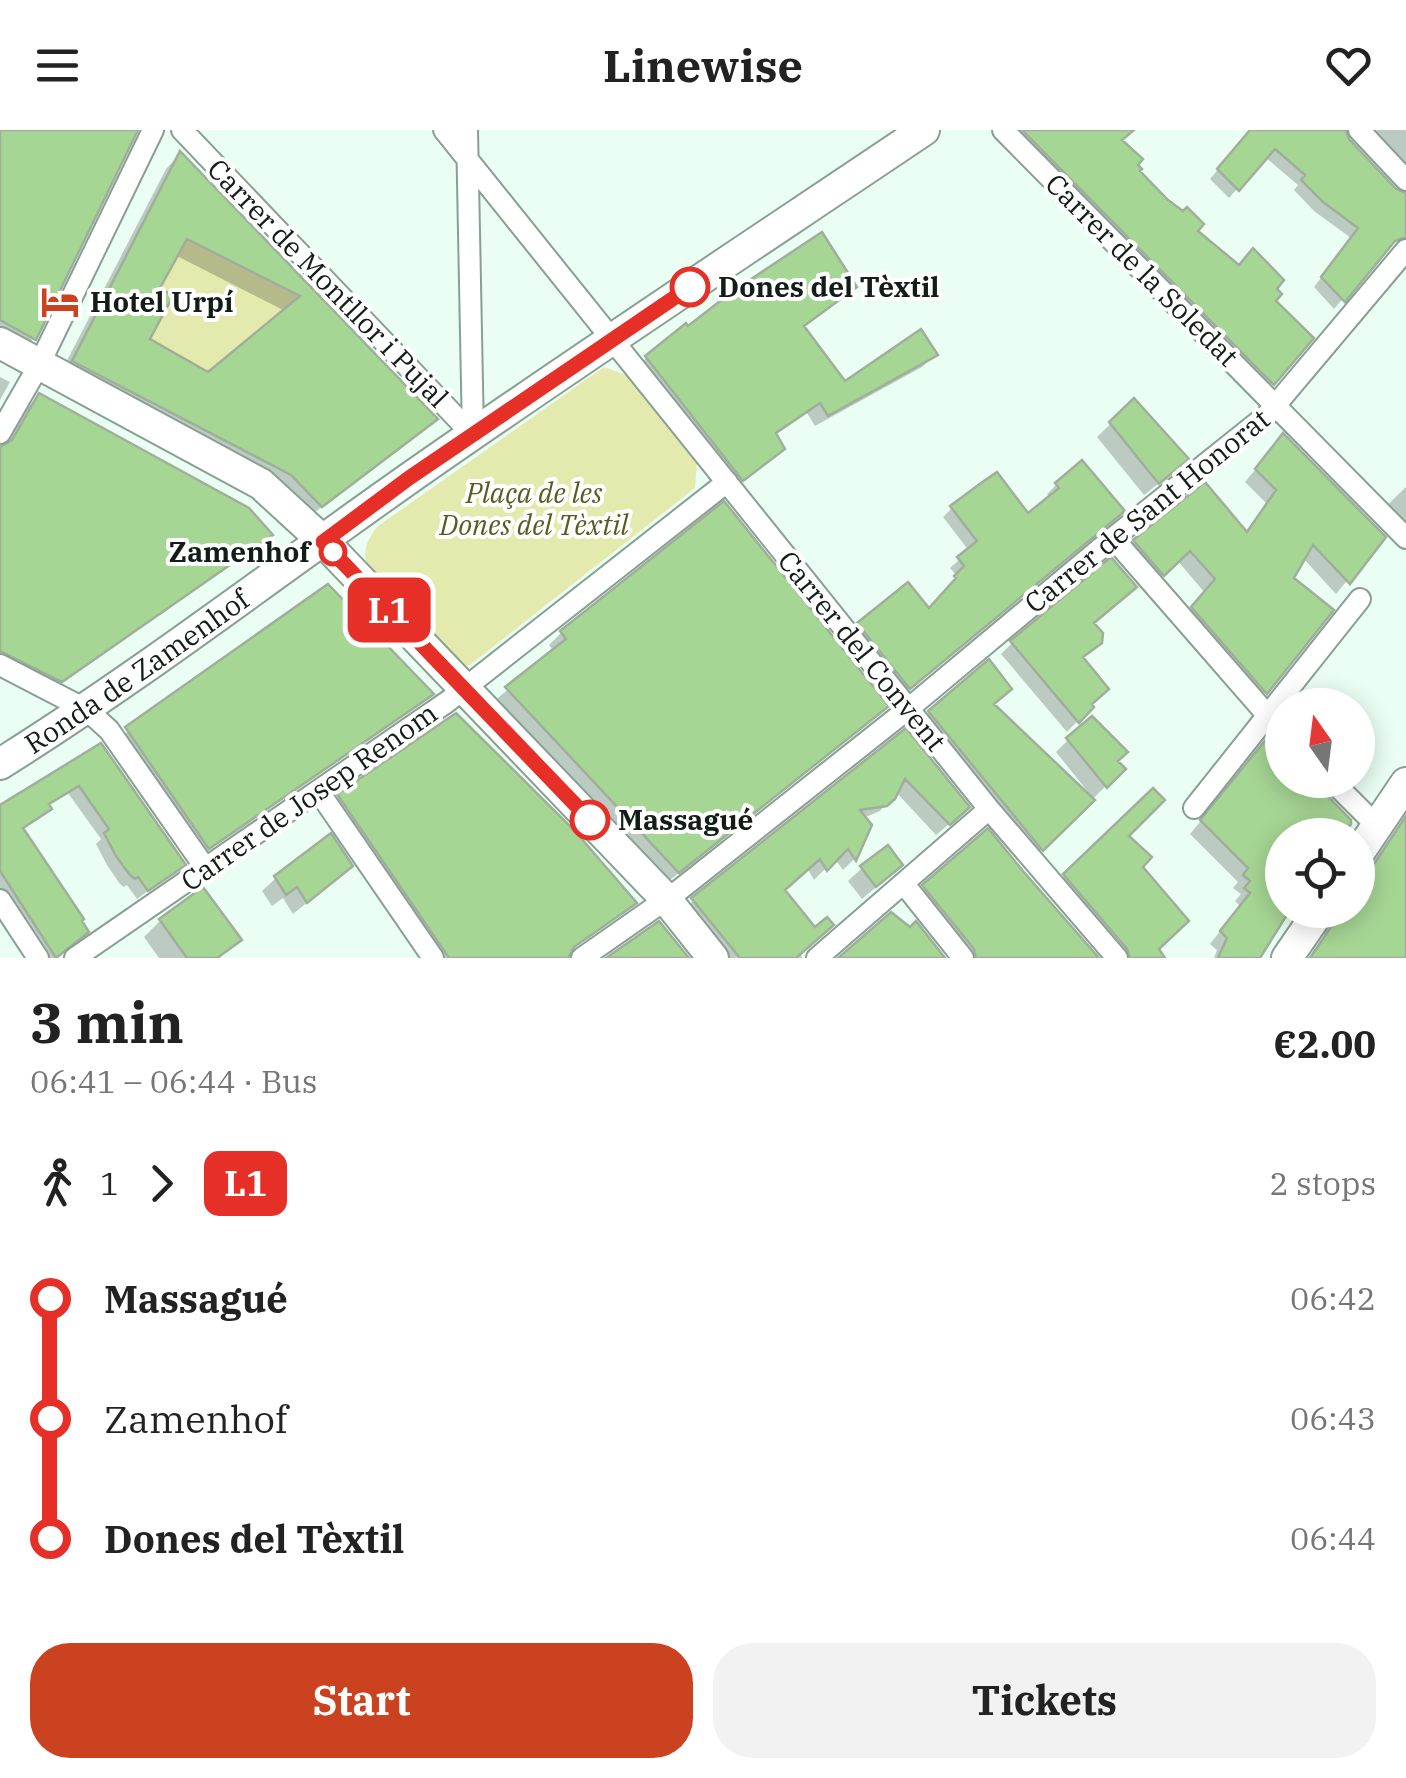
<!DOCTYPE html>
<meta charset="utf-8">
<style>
body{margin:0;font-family:"IBM Plex Serif",serif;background:#f2f2f2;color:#222;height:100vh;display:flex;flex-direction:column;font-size:38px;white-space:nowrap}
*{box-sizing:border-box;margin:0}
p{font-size:32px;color:#767676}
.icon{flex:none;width:55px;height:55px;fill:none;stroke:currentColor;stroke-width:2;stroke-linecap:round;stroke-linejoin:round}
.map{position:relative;height:828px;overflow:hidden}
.panel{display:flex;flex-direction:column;background:#fff;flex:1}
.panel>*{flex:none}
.badge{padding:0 20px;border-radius:15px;font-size:35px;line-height:65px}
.needle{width:65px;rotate:346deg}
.tools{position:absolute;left:1265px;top:558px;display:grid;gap:20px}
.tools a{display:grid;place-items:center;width:110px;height:110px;border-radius:50%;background:#fff;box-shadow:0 5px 25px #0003;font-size:50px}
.map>.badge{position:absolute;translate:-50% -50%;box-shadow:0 0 0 5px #fff}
.legs{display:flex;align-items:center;gap:15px;height:110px;padding:0 30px;font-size:32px}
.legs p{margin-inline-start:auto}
.summary{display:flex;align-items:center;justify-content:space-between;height:170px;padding:0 30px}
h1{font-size:55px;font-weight:800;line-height:75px}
.button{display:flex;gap:20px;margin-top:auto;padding:20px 30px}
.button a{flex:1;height:115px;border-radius:40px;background:#cb4220;color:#fff;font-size:40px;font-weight:800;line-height:115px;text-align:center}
.button a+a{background:#f2f2f2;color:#222}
ul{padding:0 30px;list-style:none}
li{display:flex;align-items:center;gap:35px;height:120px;font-size:38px}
li i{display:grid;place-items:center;width:15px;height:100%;margin:0 12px;background:currentColor}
li i::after{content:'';width:25px;height:25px;margin:-12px;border:8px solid;border-radius:50%;background:#fff}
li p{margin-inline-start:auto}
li:first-child i{background:linear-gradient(#0000 50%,currentColor 0)}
li:last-child i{background:linear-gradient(currentColor 50%,#0000 0)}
header{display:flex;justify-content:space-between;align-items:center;height:130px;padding:0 30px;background:#fff;font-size:45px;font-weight:800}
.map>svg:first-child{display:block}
.green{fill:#e4e9ad}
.shadow{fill:#0003;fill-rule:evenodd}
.building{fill:#a6d694;stroke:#a0ae9b;stroke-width:2.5;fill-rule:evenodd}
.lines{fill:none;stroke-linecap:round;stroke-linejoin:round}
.street-casing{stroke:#88a093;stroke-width:24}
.secondary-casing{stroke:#88a093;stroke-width:34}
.street{stroke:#fff;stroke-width:20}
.secondary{stroke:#fff;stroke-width:30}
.line-1-casing{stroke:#fff;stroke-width:22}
.line-1{stroke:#e63027;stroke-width:15}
.stop-1-dot{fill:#fff;stroke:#e63027;stroke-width:5}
.labels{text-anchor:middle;stroke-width:8;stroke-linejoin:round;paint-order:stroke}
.street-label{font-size:28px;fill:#131d18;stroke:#fff}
.stop-label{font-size:28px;font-weight:bold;fill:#131d18;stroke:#fff;text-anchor:start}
.poi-label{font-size:28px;font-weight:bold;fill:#131d18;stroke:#fff;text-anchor:start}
.park-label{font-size:28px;font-style:italic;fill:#595c22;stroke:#fff}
</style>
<header><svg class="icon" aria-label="menu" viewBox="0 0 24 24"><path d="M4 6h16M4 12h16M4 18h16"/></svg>Linewise<svg class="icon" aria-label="heart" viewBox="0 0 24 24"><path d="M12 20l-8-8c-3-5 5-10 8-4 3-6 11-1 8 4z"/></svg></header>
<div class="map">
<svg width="1406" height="828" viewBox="0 0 1406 828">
<rect width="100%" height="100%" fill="#eafef3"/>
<!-- green -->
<path class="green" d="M187,109L300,166L208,242L150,209L173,166L160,158Z
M604,237L629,246L697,331L695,358L470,535L463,537L368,441C362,422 366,411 378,396Z"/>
<!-- shadow -->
<path class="shadow" d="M0,0H136L34,208L18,224L0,214Z
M1002,0H1132L1119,11L1137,41L1195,101L1239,138L1273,159L1272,253L1264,262Z
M1252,0H1344L1346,10L1395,62L1406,65V103L1386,118L1334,179L1314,157L1351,108L1314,81L1294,60L1298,55L1265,27L1229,68L1210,49Z
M1361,0H1406V51Z
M180,24L435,289L305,390L59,246L166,39ZM175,125L285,181L208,245L146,210L156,158Z
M854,156L802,198L845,254L934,225L922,237L815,296L807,283L774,305L782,318L730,361L635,239L647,227Z
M0,247L10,252L0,270Z
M39,266L269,405L257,416L49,562L0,537V319L5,317L27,278Z
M1134,271L1173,342L1144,365L1097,307Z
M1283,306L1383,407L1336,464L1303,428L1291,448L1330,480L1254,574L1181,490L1205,463L1177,430L1151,455L1123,423L1134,412L1245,403L1266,373L1245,352Z
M1082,334L1113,389L900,566L850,504L859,495L928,481L949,459L947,456L957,446L950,438L969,421L943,387L952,378L1028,387L1051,368L1047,364L1056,355Z
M1406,357V413L1377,385Z
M327,458L430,564L198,727L116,610Z
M1091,494L1100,512L1081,529L1091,577L1067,602L1001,524L1012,513Z
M561,503L886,576L665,754L494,571L554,522L549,515Z
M992,575L1087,665L1089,663L1056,622L1068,610L1115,631L1123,639L1032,729L919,592L929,582Z
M906,601L955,689L936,705L896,662L880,681L863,688L869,695L854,729L843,740L835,729L814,750L807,738L783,761L802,828H719L681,781Z
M100,616L183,734L137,769L127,755L124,757L120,754L107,735L96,714L101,709L68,663L48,676L49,679L40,688L22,700L76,811L55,828H41L0,765V678Z
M1276,617L1282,618V650H1316L1341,705H1282V780H1288L1255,828H1214L1217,820L1210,814L1240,776L1235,771L1241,764L1233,758L1238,752L1190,704L1257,622Z
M1153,661L1125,706L1139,737L1156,819L1162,828H1114L1053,757Z
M339,666L634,773L568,822L566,828H428L326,679Z
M1406,684V819L1400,828H1308L1324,806L1326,788L1336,780H1358V747L1368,740Z
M987,702L1096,828H960L913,769Z
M862,738L887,748L862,769L848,751Z
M276,748L336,749L293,784L283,768L272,776L262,761Z
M161,790L238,810L219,828H159L144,807Z"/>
<!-- building -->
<path class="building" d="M0,0H138L36,210L0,190Z
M1022,0H1134L1122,10L1143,29L1138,35L1142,39L1140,41L1168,70L1183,81L1187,77L1204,94L1198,101L1239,135L1253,118L1284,150L1277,159L1282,164L1276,171L1314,208L1274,255Z
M1250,0H1346L1349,9L1396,59L1406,63V107L1395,111L1345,172L1321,147L1358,98L1323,72L1301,50L1305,45L1275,19L1239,61L1217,39Z
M180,21L438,289L322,377L291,345L72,231ZM187,109L300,166L208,242L150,209L173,166L160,158Z
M822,102L857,157L804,196L845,251L921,199L938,225L828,286L820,273L776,303L785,319L743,351L645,226L686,193L688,196L733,161Z
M39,263L249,378L273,405L62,552L0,521V317L12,310Z
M1134,268L1189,329L1159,354L1109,292Z
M1283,303L1386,407L1350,454L1313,415L1294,448L1334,480L1267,564L1191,477L1215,449L1190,421L1164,446L1133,410L1205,352L1247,402L1276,360L1255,339Z
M1082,330L1125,381L910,559L857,493L908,452L929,478L956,448L954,446L964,436L957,427L977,411L950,376L981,353L997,342L1028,383L1059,358L1055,353Z
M724,371L889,576L679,743L505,557L566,509L560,501Z
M1111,427L1137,457L1094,493L1103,503L1102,513L1083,527L1109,559L1092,574L1094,577L1079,593L1010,511Z
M328,454L434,564L209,719L125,597Z
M989,529L1012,559L994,574L1095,670L1043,721L928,581Z
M456,583L574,700L637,773L574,817L568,828H449L337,664Z
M1092,586L1128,622L1118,631L1126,639L1107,658L1066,608Z
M906,598L970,677L950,695L905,649L895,669L887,676L860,680L872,695L856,731L848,719L827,741L820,729L785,760L815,797L827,787L834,795L796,828H740L691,768Z
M1268,607L1282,615V650H1318L1321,659L1351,690V694L1344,705H1282V780H1290L1260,828H1218L1227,808L1220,801L1250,763L1244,758L1250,751L1243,745L1248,738L1200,690Z
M101,613L186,735L148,761L138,747L135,749L129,744L116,726L104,703L109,699L79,656L49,674L52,679L23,698L84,789L82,791L89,802L56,828L0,741V675Z
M1153,658L1165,670L1129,706L1152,727L1143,737L1189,791L1159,819L1165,828H1130L1127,819L1063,744Z
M1406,686V828H1310L1335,791L1339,780H1358V744L1374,734Z
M988,698L1023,741L1099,828H976L974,819L922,755Z
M331,703L353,736L307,773L297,757L286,765L274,746Z
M888,715L903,735L876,757L860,736Z
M203,757L242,810L217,828H187L159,789Z
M891,782L910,797L916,791L945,828H838Z
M659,791L689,828H606Z"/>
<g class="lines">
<!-- street casing -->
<g class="street-casing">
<path id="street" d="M182,0L473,305
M444,0L989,679L1117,828
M467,0L473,305
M1003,0L1406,408
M1359,0L1406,50
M0,303L39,235L153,0
M1113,408L1282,602
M0,535L87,580L109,600L206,739
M1331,650L1377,696
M319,662L433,828
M1194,678L1360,469
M904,754L963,828
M0,770L38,828
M75,828L447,572L727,352
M582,828L678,761L908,579L1113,408L1268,284L1406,120
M817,828L989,679"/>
</g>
<!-- secondary casing -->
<g class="secondary-casing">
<g id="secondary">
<path d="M0,213L261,354L323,411L666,769L713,828"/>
<path id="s1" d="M0,634C139,547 269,447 404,352C575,232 750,117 924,0"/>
<path d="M1358,724L1406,653"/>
<path d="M1287,828L1320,780"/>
</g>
</g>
<!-- street -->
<use href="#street" class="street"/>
<!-- secondary -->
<use href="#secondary" class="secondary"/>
</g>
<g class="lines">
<!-- line-1 casing -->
<g class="line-1-casing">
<path id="line-1" d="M590,690L323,412L409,348L690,157"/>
</g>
<!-- line-1 -->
<use href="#line-1" class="line-1"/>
</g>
<!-- icons -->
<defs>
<g id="hotel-bare" transform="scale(3)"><path d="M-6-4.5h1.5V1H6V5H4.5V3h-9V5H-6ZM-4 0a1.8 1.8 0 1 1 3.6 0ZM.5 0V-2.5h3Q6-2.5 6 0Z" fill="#cb4220" stroke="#fff" stroke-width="2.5" paint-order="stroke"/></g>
</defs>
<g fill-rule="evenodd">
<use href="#hotel-bare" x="60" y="172"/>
</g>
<!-- markers -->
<g class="stop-1-dot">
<circle cx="690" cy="157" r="18"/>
<circle cx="333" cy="422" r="12"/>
<circle cx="590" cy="690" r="18"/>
</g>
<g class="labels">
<!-- street labels -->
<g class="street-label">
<text transform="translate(1142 140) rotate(45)" y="10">Carrer de la Soledat</text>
<text transform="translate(328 153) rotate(46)" y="10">Carrer de Montllor i Pujal</text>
<text transform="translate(1147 381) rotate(-39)" y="10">Carrer de Sant Honorat</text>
<text transform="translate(862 521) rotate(51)" y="10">Carrer del Convent</text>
<text dy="10" stroke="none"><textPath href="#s1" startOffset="165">Ronda de Zamenhof</textPath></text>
<text transform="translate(309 667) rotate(-35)" y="10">Carrer de Josep Renom</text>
</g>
<!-- stop labels -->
<g class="stop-label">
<text x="718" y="167">Dones del Tèxtil</text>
<text x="310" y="432" text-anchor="end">Zamenhof</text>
<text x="618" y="700">Massagué</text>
</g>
<!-- poi labels -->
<g class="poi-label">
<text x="90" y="182">Hotel Urpí</text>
</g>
<!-- park labels -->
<g class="park-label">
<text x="534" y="373">Plaça de les<tspan x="534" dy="32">Dones del Tèxtil</tspan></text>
</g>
</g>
</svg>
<div class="tools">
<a><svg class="needle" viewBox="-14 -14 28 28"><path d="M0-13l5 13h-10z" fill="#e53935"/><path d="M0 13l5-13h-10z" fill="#767676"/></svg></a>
<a><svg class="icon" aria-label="locate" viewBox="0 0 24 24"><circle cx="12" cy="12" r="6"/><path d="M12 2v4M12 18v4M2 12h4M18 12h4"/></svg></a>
</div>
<b class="badge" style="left:389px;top:480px;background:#e63027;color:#fff">L1</b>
</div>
<section class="panel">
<div class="summary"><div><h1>3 min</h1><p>06:41 – 06:44 · Bus</p></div><b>€2.00</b></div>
<div class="legs"><svg class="icon" aria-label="walk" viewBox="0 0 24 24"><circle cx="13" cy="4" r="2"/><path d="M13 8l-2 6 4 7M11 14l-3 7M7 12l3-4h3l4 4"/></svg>1<svg class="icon" aria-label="forward" viewBox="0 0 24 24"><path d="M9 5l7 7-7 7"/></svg><b class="badge" style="background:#e63027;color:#fff">L1</b><p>2 stops</p></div>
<ul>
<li><i style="color:#e63027"></i><b>Massagué</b><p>06:42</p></li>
<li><i style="color:#e63027"></i><span>Zamenhof</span><p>06:43</p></li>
<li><i style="color:#e63027"></i><b>Dones del Tèxtil</b><p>06:44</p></li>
</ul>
<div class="button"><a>Start</a><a>Tickets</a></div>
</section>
